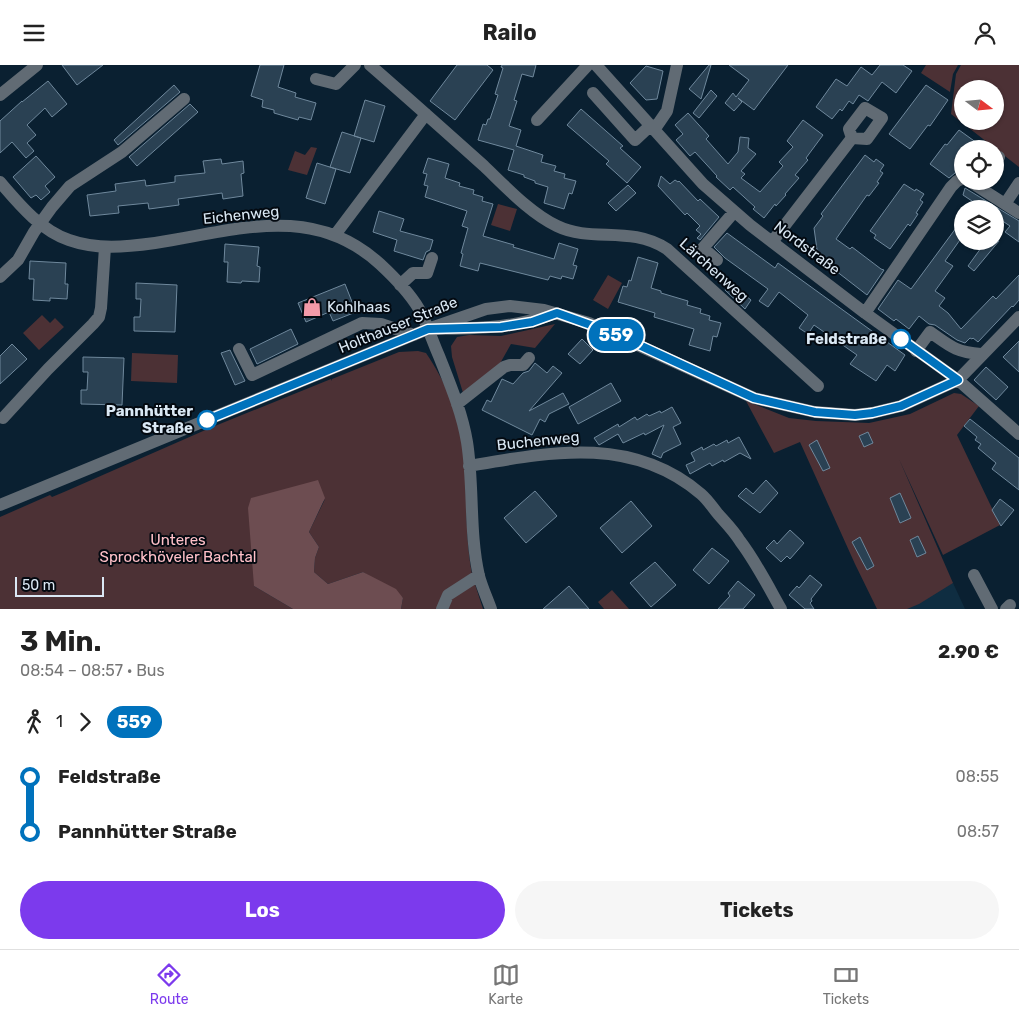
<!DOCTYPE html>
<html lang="de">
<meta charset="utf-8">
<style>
body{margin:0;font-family:Rubik,sans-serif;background:#f6f6f6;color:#222;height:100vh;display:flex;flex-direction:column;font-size:19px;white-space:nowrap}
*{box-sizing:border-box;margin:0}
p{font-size:16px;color:#767676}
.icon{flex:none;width:28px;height:28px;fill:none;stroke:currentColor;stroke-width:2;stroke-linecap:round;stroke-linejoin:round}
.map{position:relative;height:544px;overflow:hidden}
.panel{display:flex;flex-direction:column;background:#fff;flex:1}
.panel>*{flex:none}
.badge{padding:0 10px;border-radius:16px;font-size:18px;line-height:32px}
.needle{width:32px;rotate:106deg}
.controls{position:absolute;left:954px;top:15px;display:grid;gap:10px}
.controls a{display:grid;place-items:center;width:50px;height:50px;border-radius:50%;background:#fff;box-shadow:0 1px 4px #0004;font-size:25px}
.scale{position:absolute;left:15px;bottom:12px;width:89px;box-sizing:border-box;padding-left:5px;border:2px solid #dae8f4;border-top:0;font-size:14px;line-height:18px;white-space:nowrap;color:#dae8f4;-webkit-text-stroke:4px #030910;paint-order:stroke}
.map>.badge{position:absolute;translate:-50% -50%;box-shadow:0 0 0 2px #fff}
.legs{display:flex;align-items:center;gap:8px;height:55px;padding:0 20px;font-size:16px}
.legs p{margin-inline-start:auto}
.summary{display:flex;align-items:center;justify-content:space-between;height:85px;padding:0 20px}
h1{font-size:28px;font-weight:700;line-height:38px}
.cta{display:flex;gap:10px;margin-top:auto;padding:10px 20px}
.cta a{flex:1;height:58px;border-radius:30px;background:#7c3aed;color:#fff;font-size:20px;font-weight:700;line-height:58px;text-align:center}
.cta a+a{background:#f6f6f6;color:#222}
ul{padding:0 20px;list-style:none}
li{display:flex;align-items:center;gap:18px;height:55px;font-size:19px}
li i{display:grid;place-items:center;width:8px;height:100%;margin:0 6px;background:currentColor}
li i::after{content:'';width:12px;height:12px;margin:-6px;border:4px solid;border-radius:50%;background:#fff}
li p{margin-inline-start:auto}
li:first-child i{background:linear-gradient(#0000 50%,currentColor 0)}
li:last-child i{background:linear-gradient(currentColor 50%,#0000 0)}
header{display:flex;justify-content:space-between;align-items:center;height:65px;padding:0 20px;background:#fff;font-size:22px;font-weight:700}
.tab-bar{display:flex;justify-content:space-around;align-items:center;height:70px;border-top:1px solid #e0e0e0;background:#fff;font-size:14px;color:#767676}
.tab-bar a{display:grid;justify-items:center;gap:2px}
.tab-bar .on{color:#7c3aed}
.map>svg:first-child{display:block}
.built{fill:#0f2d41}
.green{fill:#4c3135;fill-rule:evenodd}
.water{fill:#6d4d51}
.building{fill:#2a4153;stroke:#6f889c}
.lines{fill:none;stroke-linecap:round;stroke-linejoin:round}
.minor{stroke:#616b74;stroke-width:12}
.line-1-casing{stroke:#fff;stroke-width:11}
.line-1{stroke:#0072bc;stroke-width:8}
.stop-1-dot{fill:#fff;stroke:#0072bc;stroke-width:2.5}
.labels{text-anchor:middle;stroke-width:4;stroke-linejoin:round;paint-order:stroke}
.street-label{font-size:15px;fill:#dae8f4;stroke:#030910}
.poi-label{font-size:15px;fill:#dae8f4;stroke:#030910;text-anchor:start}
.stop-label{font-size:15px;font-weight:bold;fill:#dae8f4;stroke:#030910;text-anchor:end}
.park-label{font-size:15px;fill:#ffc0c8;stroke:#030910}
</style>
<header><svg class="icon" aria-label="menu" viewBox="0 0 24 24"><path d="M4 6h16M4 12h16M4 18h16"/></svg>Railo<svg class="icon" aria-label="person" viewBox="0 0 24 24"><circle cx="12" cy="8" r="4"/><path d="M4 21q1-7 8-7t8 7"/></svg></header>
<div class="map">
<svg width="1019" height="544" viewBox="0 0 1019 544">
<rect width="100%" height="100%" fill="#0a2031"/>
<!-- built -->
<path class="built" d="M953,518L965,544H902Z"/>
<!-- green -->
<path class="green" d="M926,0H958L953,9L950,27L921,8Z
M961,0H1019V102L951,49L956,9ZM962,24H995V56H962Z
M311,82L317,83L307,110L288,105L295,86L305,90Z
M498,139L517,144L510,166L491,160Z
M608,210L622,218L608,244L593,235Z
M42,250L50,258L55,253L64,262L39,285L23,268Z
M555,259L535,283L511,279L498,302L464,331L452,292L451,281L457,272L469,270L501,271Z
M418,286L426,288C445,316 460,349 463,383C468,425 464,467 472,509L439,544H401L403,533L363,507L328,519L314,507L315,493L319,482L309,467L325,434L254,521L293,544H0V452L50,430L52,432L64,427L210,363L331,314L332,316V314L399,287Z
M132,288L178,290L177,318L131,316Z
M954,328L961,329L979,341L957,370L1000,460L943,490L899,394L953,518L919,539L907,544H877L855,499L800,377L774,388L746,336L789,353L816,356L869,358L910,349Z
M474,516L483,544H444L448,533Z
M612,525L629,544H604L598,537Z"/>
<!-- water -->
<path class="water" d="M318,415L325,433L309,467L319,482L315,493L314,507L328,519L363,507L396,524L403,533L401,544H293L254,521L248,443L251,433Z"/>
<!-- building -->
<path class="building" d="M62,0H103L77,20Z
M260,0H284L278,22L296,28L295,32L316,38L311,55L299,52L298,55L274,48V45L262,42L263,35L251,31Z
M457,0H487L493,5L455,55L430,36Z
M502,0H536L533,12L522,9L514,35L517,36L509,61L521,65L516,81L543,90L541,97L556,101L554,106L565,109L564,113L576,116L572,129L569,128L564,144L544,138L548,122L535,118V116L524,112V110L508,105L514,85L478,75L483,59L486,60L488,54H490L498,30L495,29L503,3L501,2Z
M709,0H711L701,34L689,24Z
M729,0H788L754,45L738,33L742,37L734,46L725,38L733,28L736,32L749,15Z
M880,0H903L912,6L896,28L882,17L868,36L859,30L853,39L849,36L842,46L840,44L832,54L816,42L836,14L847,21L861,2L872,10Z
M646,1L663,6L657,34L646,35L630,18Z
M48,16L67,39L52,52L45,43L27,60L36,70L27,78L34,86L26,93L12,77L0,88V56L22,36V37Z
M174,20L180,27L118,80L114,75Z
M926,20L948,35L930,61L928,60L910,84L889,69Z
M711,25L717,31L699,53L693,48Z
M365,35L385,41L374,77L354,71Z
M190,39L198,47L137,101L129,92Z
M581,44L623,81L620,83L641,102L627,118L606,99L609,96L567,60Z
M688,48L709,71L706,74L728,99L738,87L740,72L749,73L748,83L756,89L741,106L745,109L741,113L760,127L783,101L779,97L793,82L787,76L803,55L823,70L806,93L808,95L795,110L799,113L785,129L786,130L776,141L775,139L764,153L753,144L755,142L733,122L730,125L716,112L717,111L695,87L690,91L676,75L683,69L675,60Z
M959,65L977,78L973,84H962V98L955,108L949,113L930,99L945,79L947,80Z
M342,67L361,73L350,108L330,102Z
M865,90L874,97L876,94L884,100L880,106L883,108L877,117L879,118L869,131L867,130L836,174L850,184L852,182L881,204L884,205L867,230L818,192L814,163L823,151L821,149Z
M36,91L55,112L45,121L50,127L41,135L36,130L31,133L13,112Z
M428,93L449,99L445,113L460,118L459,121L474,125L473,129L483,132L482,136L493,139L483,171L514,180L513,182L554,194L559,178L578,184L573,200L577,201L573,214L562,211L561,214L550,211L548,215L480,198L478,206L460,201L463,189L461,188L468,163L462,161L467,146L425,132L428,121L424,120L427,109L423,108Z
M221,94L222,99L243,96L244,108L241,109L243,131L223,134L222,128L178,134L179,140L149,144L148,138L118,141L119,148L90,151L87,130L116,126L115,119L145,115L146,121L175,117V111L205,108L203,96Z
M317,98L336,104L325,139L306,133Z
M661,111L670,119L675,115L678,117L679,116L698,136L700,134L719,152L700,175L697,173L701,169L696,165L700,161L687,148L685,150L658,121Z
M904,119L915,126L916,124L924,129L920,135L923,137L916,148L918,149L910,161L908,159L890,184L874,173L876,170L870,166Z
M628,120L636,128L616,146L608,138Z
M965,123L1019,156V177L1005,167L1010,161L995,151V144H984L963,130Z
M379,146L404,154L400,166L433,175L430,185L426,187L423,195L394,186L397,175L373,167Z
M956,163L962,167V172L945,196L953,201L935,226L945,233L939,241L948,248L961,264L993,231L996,234L1019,210V235L1013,242L1012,241L978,277L973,273L972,274L970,273L965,278L957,275L935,260L929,259L919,251L909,264L896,254L894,256L878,244L898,215L911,224Z
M727,168L775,203L778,198L905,290L895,306L887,300L876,316L850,299L857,290L814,260L808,269L799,263L808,250L779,227L768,242L759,236L768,224L725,193L714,182Z
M971,176H999L974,206L968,201L981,183Z
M225,179L259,182L257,201L260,202L259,217L242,216L241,218L227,217L228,197H224Z
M638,192L658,198L651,223L661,226V228L688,236L687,240L701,244L700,248L710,251L709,255L721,258L717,272L713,271L710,286L689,280L694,264L654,252L655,248L618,237L623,221L627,222L629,215L631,216Z
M30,196L66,198L65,219H68L67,234L50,233V236L33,235L34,214H29Z
M136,218L177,220L175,267L134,266V252H140L141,234H136Z
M730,218L751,235L745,244L725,225Z
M345,219L356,247L333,256L329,247L306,257L298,238Z
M291,264L298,279L257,299L250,284Z
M582,274L593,285L580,299L568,289Z
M1019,276V307L1003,292Z
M12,279L27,294L0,319V291Z
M230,285L245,316L235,320L221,288Z
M83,292L124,293L122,340L81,339V325H87L88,307H83Z
M535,298L547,308L553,301L562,308L529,346L563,328L569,339L549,349L545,357L540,354L532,370L482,345L487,335L491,337L502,314L513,319L523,308L529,306Z
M986,302L1008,322L996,335L974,315Z
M611,318L621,336L578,359L569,342Z
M672,342L681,358L673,362L681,379L663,388L661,393L652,389L664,360L645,370L644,368L623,378L618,369L599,380L594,373L618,359L619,362L635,352L637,355L647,349L649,351L660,346L661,348Z
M970,354L1019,393V425L992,404L996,398L978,383L981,379L975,375L977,372L964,361Z
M868,367L873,378L864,382L859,371Z
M739,372L751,394L740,388L724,397L723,395L712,401L710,398L690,409L686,400L695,396L691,388L702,382L703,385L714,379L716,381L727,375L728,378Z
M817,375L830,403L823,406L809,380Z
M766,415L778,428L760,448L738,431L746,423L753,429Z
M535,426L557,451L526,478L504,453Z
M900,428L911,453L900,458L890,433Z
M1000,434L1014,445L1001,461L992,445Z
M631,436L652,461L622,488L600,463Z
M790,465L804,478L790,494L787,491L781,497L766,483L774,475L777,479Z
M918,471L926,488L917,492L910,475Z
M860,472L874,501L867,505L852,477Z
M712,483L729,496L709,519L693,505Z
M655,497L676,520L651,542L630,518Z
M810,510L822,520L811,534L812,536L810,538L814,544H805L789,530L797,521L799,523Z
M738,516L755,530L743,544H718L730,531L728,528Z
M569,521L589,544H543Z"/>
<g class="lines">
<!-- minor -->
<path class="minor" d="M370,0C408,33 446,67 484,101C506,122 530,148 557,161C592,178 630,160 667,184L818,321
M596,0L703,119L750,160L865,248L958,315L1019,369
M316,14L336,19L355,0
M593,28L635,75L651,60
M0,30L37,0
M865,43L882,53L867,74L852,73L849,64Z
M537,55L588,0
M654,65L667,46L677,0
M995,98L999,92
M969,116L1019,148
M0,117C19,139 40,165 69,175C97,185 126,182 155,178C235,166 312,137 380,199C394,212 409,227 419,244C427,259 432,275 439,291C450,319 462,347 467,377C474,421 469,467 479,511C482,522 487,533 491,544
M1005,139L1019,118
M335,170L426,49
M772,177L852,73
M717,195L703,183L734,147
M0,212L18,195L34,167L52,142L70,121L122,87L184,34
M400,220L413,208H427L432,193
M865,248L951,122L957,116L962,114
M438,264C481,263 515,263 556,248
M239,284L252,310L362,258L381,259L414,270
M916,286L930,267C950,281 955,287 981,289
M457,339L504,302L510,300H523L529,293
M3,353L48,304L93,259L99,252L101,243L105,182
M469,401C550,387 632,370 701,429C708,435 713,443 718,449C726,458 734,466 740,476C756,497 768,521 781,544
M0,440L428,264L486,244L510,241L544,245L589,258L754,333L815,347L855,350L872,348L901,341L958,315L1019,252
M974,510L992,544
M442,544L448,530L479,510
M1006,544L1010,540"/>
</g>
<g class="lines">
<!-- line-1 casing -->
<g class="line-1-casing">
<path id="line-1" d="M207,355L428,264L501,262L532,257L557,248L613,268L754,333L815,347L855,350L872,348L901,341L958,315L901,274"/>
</g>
<!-- line-1 -->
<use href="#line-1" class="line-1"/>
</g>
<!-- icons -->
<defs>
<g id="shop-bare" transform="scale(1.5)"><path d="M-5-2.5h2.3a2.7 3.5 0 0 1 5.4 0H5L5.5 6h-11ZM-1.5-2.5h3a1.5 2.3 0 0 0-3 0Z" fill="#f39aa8" stroke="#030910" stroke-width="2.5" paint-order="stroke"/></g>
</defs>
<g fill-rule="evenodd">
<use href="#shop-bare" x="312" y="242"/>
</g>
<!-- markers -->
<g class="stop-1-dot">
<circle cx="901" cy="274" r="9"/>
<circle cx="207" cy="355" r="9"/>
</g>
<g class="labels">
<!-- street labels -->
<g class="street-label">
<text transform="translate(241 150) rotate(-6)" y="5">Eichenweg</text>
<text transform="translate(807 183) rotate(37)" y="5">Nordstraße</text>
<text transform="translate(714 205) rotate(42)" y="5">Lärchenweg</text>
<text transform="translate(398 260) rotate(-22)" y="5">Holthauser Straße</text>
<text transform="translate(538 376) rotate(-6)" y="5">Buchenweg</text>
</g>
<!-- poi labels -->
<g class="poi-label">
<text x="327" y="247">Kohlhaas</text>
</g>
<!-- stop labels -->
<g class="stop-label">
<text x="887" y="279">Feldstraße</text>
<text x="193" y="351">Pannhütter<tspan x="193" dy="17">Straße</tspan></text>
</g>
<!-- park labels -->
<g class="park-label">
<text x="178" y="480">Unteres<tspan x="178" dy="17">Sprockhöveler Bachtal</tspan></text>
</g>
</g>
</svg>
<div class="controls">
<a><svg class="needle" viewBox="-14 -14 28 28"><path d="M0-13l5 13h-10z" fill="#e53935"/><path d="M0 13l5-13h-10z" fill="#767676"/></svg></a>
<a><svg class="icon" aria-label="locate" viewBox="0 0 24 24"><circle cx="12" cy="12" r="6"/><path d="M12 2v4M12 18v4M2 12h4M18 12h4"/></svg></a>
<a><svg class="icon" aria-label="layers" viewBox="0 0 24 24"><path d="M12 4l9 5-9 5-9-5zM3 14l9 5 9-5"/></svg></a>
</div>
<div class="scale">50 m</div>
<b class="badge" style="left:616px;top:270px;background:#0072bc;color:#fff">559</b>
</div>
<section class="panel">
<div class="summary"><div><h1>3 Min.</h1><p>08:54 – 08:57 · Bus</p></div><b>2.90 €</b></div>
<div class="legs"><svg class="icon" aria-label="walk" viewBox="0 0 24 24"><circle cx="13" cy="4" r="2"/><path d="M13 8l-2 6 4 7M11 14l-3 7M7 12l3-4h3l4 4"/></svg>1<svg class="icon" aria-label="forward" viewBox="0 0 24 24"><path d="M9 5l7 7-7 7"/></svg><b class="badge" style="background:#0072bc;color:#fff">559</b></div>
<ul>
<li><i style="color:#0072bc"></i><b>Feldstraße</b><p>08:55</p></li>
<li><i style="color:#0072bc"></i><b>Pannhütter Straße</b><p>08:57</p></li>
</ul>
<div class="cta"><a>Los</a><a>Tickets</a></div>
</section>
<nav class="tab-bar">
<a class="on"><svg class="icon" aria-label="directions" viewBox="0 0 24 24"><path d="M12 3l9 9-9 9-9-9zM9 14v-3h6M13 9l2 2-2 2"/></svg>Route</a>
<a><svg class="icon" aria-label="map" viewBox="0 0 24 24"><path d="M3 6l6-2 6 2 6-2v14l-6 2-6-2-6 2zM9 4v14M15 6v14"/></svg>Karte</a>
<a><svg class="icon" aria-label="tickets" viewBox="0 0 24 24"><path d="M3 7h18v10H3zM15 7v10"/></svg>Tickets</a>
</nav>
